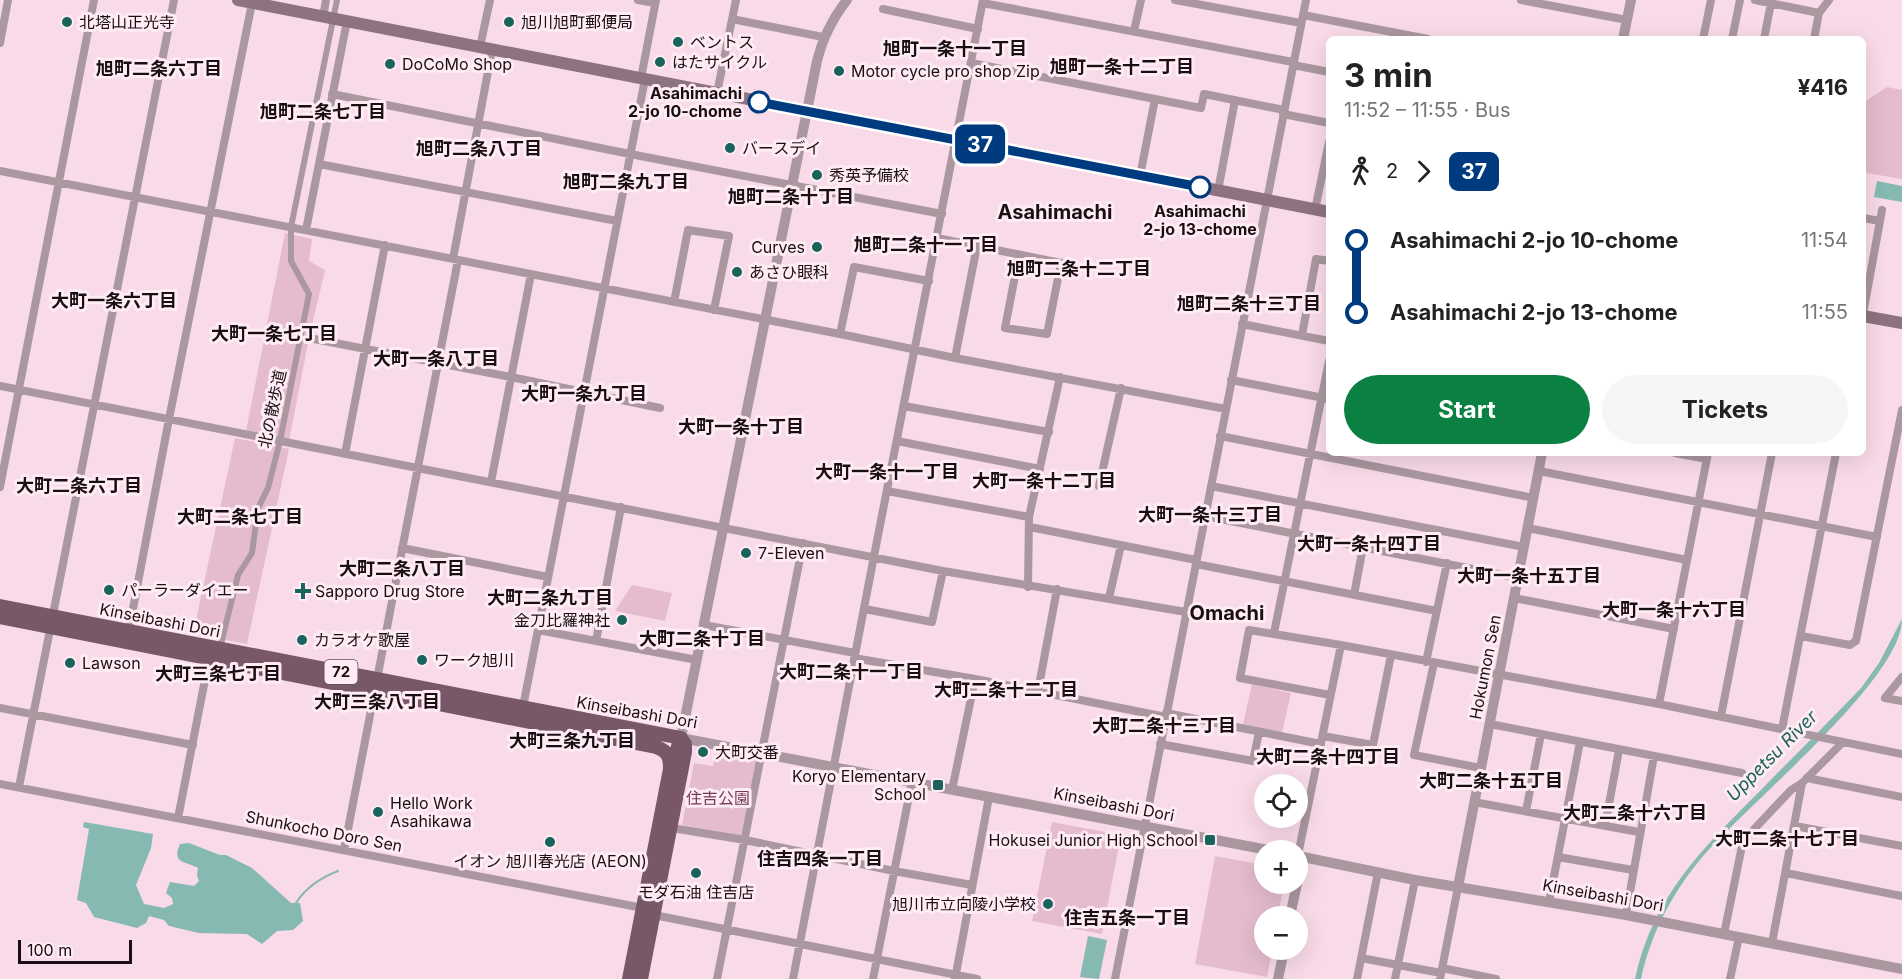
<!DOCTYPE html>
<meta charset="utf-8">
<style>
body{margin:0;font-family:Inter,"Noto Sans JP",sans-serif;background:#f6f6f6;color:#222;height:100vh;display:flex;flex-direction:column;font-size:22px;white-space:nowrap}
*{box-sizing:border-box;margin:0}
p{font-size:20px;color:#767676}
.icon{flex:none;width:33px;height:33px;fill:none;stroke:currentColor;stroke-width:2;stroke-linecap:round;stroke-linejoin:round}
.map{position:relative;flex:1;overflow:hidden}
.drawer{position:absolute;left:1326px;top:36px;width:540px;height:420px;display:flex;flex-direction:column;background:#fff;border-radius:9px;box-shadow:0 6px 24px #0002}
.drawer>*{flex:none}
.badge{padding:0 12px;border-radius:9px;font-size:21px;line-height:39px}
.controls{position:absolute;left:1254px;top:774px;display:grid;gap:12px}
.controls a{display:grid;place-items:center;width:54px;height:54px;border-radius:50%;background:#fff;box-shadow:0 6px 24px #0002;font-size:30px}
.scale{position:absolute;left:18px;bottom:15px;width:114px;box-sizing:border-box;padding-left:6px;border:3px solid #190f13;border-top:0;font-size:16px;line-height:21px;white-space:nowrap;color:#190f13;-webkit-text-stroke:4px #feebf4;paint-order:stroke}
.map>.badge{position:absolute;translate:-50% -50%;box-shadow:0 0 0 3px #fff}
.legs{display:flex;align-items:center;gap:9px;height:66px;padding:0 18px;font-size:20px}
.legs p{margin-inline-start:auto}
.head{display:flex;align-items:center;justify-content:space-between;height:102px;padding:0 18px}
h1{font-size:33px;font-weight:700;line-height:45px}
.primary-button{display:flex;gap:12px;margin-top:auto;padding:12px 18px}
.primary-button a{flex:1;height:69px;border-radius:36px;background:#0b8043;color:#fff;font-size:24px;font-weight:700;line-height:69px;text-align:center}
.primary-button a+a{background:#f6f6f6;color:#222}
ul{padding:0 18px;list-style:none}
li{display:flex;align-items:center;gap:21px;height:72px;font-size:22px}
li i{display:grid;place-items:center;width:9px;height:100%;margin:0 8px;background:currentColor}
li i::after{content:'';width:15px;height:15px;margin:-8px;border:4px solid;border-radius:50%;background:#fff}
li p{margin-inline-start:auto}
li:first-child i{background:linear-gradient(#0000 50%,currentColor 0)}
li:last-child i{background:linear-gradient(currentColor 50%,#0000 0)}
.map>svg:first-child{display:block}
.green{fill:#e5bccf}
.water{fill:#85b9b1}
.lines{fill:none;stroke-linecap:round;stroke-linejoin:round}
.stream{stroke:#85b9b1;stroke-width:2}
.pedestrian{stroke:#aa97a0;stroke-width:6}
.minor{stroke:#aa97a0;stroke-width:8}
.tertiary{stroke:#aa97a0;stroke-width:10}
.secondary{stroke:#8d727f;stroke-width:12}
.primary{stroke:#785868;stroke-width:14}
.line-1-casing{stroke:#fff;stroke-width:14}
.line-1{stroke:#003b80;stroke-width:9}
.poi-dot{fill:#18635b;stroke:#feebf4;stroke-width:2}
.stop-1-dot{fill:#fff;stroke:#003b80;stroke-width:3}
.labels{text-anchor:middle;stroke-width:6;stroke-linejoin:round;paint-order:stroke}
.shield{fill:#feebf4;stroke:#5e5156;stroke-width:1.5}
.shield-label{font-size:15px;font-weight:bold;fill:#190f13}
.poi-label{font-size:16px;fill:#190f13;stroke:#feebf4;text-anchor:start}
.stop-label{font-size:16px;font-weight:bold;fill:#190f13;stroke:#feebf4;text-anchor:end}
.street-label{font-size:16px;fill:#190f13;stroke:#feebf4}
.park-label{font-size:16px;fill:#723b58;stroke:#feebf4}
.neighbourhood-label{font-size:18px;font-weight:bold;fill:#190f13;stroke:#feebf4}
.water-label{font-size:18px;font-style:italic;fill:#1d635b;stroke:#feebf4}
.quarter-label{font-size:20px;font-weight:bold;fill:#190f13;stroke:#feebf4}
</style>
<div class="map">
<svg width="1902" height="979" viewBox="0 0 1902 979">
<rect width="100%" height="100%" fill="#f9dae8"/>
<!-- green -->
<path class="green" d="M1887,87L1902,90V179L1866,173L1863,183V103Z
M285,233L312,239L309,261L325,270L309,338L289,441L246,431Z
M235,438L289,449L247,644L193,634Z
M632,585L672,593L665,621L615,611Z
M1252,684L1291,693L1282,733L1243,724Z
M716,752L757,760L741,836L682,825L694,763L713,766Z
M1052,822L1121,835L1102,934L1032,921Z
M1215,856L1264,865V884H1284L1278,916H1264V950H1272L1267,977L1195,964Z"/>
<!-- water -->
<path class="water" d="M1877,181L1902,186V202L1874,197Z
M1902,619C1902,681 1742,808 1699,861C1671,895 1650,936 1641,979H1635C1653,896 1702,849 1759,792C1793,757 1828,723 1861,688L1879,663Z
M84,822L153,834L151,848L136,885L144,904L164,908L173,904L172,898L166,893L170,882L194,886L199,881L197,875L198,868C186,861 171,864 180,844L189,843L220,855H226L252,868L291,903H300L303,921L293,930L277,931L262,944L247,934L199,933L169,926L164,920L149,916L146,923L137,928L94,917L86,903L77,900L89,829L83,827Z
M1088,936L1107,940L1099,979L1080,977Z"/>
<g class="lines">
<!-- stream -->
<path class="stream" d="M296,903C306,887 320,878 338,871"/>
<!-- pedestrian -->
<path class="pedestrian" d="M221,644L238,575L252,553L258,508L268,488L280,441L309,294L291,261V227L337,0"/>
<!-- minor -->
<path class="minor" d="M638,0L655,3
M1175,0L1301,23
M1521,0L1627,20
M1755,0L1819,13
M983,3L1293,62
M883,9L978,29
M1303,15L1428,39
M323,17L326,0
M732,19L823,37
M1134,31L1141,0
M1703,39L1711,0
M1732,39L1740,0
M1764,39L1771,3
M1814,39L1819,13L1829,0
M0,43L8,0
M480,47L490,0
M971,63L1155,99L1140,176
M1293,65L1329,72
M641,78L656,0
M717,93L736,0
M332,94L630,154L942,214
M1155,99L1201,108L1204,94L1284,110
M1283,114L1329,123
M319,164L617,221
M0,171L840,334L955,358L1226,409
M1218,191L1235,100
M1315,210L1329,142
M1863,218L1880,221
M306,230L347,21
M937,238L1061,263L1047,334L1005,328L1019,255
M453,259L492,50
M674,302L688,230L729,236L714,310
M1863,314L1882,210
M1242,324L1329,341
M840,334L854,267L929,281
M1302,335L1316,259L1329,261
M309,338L511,377L660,408
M955,358L977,246
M1231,380L1329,399
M0,386L943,571L1186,612
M904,406L1049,432
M1220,436L1534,498
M897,441L1040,469
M1675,453L1707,459
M345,454L385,245
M1539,471L1877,537
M491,482L531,274
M1099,486L1121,388
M1211,486L1524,547
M0,487L94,0
M887,491L1029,517
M1205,516L1518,578
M1030,527L1196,560
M1528,528L1687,560
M402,548L548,577
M1196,564L1437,611
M1028,587L1029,517L1060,377
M1354,595L1363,547
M1109,598L1121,545
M1514,598L1674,629
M865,609L932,622L943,571
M704,625L855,653
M538,630L697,660
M1274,633L1329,361
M128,635L169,419L252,3
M1801,636L1850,645L1856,641L1902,410
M596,641L621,507
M854,658L975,679L1166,717
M1426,662L1447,563
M1434,663L1414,755L1481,768
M1038,691L1057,589
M1330,695L1240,678L1249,630L1341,645L1659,704L1902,754
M1885,698L1902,677
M1885,698L1902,701
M1659,704L1708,453
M0,708L193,745
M522,712L645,79
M1166,713L1321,744
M1721,716L1772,453
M1490,724L1742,773
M1782,729L1836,453
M1323,736L1373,745L1391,655
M1160,744L1253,761L1259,732
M1807,778L1902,797
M0,784L643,908L654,915L664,917L977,979
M19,787L174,0
M952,790L975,679
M1474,802L1639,832
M1526,811L1541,734
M178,818L210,654
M1605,826L1619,750
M1795,826L1902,846
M666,827L745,840L894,871L972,885
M344,850L458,260
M1298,855L1341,645
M1558,857L1633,870
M1786,873L1902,896
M1549,902L1580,742
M1626,915L1654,756
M1724,934L1743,841L1791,790L1802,783L1842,743
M1772,943L1802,783
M1361,958L1441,973
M1442,968L1496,979
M717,979L803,543
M793,979L874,556L983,0
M873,979L912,781
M955,979L989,797
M1115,979L1306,0
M1357,979L1378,872
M1395,979L1415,880
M1440,979L1458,887
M1730,979L1739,937"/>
<!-- tertiary -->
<path class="tertiary" d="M847,0C832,19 823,37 817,61L681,738L1268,850
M1623,39L1631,0
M1298,856L1415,880L1626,915L1902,969
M1298,879L1302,857
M1458,887L1542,453
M1290,916L1297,884
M1278,979L1284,950"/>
<!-- secondary -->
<path class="secondary" d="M238,0L1329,212
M1863,316L1902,323"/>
<!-- primary -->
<path class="primary" d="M0,606L681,738
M0,617L656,747C668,751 670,757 670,769
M629,979L670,769L681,738
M641,979L685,752V744L682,740"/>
</g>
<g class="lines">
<!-- line-1 casing -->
<g class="line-1-casing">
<path id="line-1" d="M759,102L1200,187"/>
</g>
<!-- line-1 -->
<use href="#line-1" class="line-1"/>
</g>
<!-- markers -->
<g class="poi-dot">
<circle cx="67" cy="22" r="6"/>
<circle cx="509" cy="22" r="6"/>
<circle cx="678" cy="42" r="6"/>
<circle cx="660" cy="62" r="6"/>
<circle cx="390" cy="64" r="6"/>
<circle cx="839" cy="71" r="6"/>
<circle cx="730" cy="148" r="6"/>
<circle cx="817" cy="175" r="6"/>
<circle cx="817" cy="247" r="6"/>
<circle cx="737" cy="272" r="6"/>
<circle cx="746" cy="553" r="6"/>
<circle cx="109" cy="590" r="6"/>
<path d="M300 582h6v6h6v6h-6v6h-6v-6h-6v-6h6z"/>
<circle cx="622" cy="620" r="6"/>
<circle cx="302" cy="640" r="6"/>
<circle cx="422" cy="660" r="6"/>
<circle cx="70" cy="663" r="6"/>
<circle cx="703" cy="752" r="6"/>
<rect x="932" y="779" width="12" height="12" rx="3"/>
<circle cx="378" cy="812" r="6"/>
<rect x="1204" y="834" width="12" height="12" rx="3"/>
<circle cx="550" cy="842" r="6"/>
<circle cx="696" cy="873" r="6"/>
<circle cx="1048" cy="904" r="6"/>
</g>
<g class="stop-1-dot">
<circle cx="759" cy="102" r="10"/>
<circle cx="1200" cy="187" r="10"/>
</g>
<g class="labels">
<!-- shield labels -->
<rect class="shield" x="324.5" y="660" width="33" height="24" rx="4.5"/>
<g class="shield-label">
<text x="341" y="677">72</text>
</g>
<!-- poi labels -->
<g class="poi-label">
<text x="79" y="28">北塔山正光寺</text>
<text x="521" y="28">旭川旭町郵便局</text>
<text x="690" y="48">ベントス</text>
<text x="672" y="68">はたサイクル</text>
<text x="402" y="70">DoCoMo Shop</text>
<text x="851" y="77">Motor cycle pro shop Zip</text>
<text x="742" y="154">バースデイ</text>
<text x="829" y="181">秀英予備校</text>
<text x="805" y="253" text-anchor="end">Curves</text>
<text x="749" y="278">あさひ眼科</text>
<text x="758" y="559">7-Eleven</text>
<text x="121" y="596">パーラーダイエー</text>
<text x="315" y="597">Sapporo Drug Store</text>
<text x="610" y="626" text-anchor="end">金刀比羅神社</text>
<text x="314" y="646">カラオケ歌屋</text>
<text x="434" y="666">ワーク旭川</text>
<text x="82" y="669">Lawson</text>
<text x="715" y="758">大町交番</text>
<text x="926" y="782" text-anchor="end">Koryo Elementary<tspan x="926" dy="18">School</tspan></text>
<text x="390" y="809">Hello Work<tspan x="390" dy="18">Asahikawa</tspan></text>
<text x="1198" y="846" text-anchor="end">Hokusei Junior High School</text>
<text x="550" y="867" text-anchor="middle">イオン 旭川春光店 (AEON)</text>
<text x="696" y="898" text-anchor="middle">モダ石油 住吉店</text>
<text x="1036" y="910" text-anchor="end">旭川市立向陵小学校</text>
</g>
<!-- stop labels -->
<g class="stop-label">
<text x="742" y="99">Asahimachi<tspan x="742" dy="18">2-jo 10-chome</tspan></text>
<text x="1200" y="217" text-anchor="middle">Asahimachi<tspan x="1200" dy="18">2-jo 13-chome</tspan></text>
</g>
<!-- street labels -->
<g class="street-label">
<text transform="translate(272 409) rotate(-78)" y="6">北の散歩道</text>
<text transform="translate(160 620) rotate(11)" y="6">Kinseibashi Dori</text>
<text transform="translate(1485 667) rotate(-79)" y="6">Hokumon Sen</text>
<text transform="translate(637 712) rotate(10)" y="6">Kinseibashi Dori</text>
<text transform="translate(1114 804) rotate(11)" y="6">Kinseibashi Dori</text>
<text transform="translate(324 831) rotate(11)" y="6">Shunkocho Doro Sen</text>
<text transform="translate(1603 895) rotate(10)" y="6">Kinseibashi Dori</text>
</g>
<!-- park labels -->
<g class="park-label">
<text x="718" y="804">住吉公園</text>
</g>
<!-- neighbourhood labels -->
<g class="neighbourhood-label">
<text x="955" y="55">旭町一条十一丁目</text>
<text x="1122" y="73">旭町一条十二丁目</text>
<text x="159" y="75">旭町二条六丁目</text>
<text x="323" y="118">旭町二条七丁目</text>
<text x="479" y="155">旭町二条八丁目</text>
<text x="626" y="188">旭町二条九丁目</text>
<text x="791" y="203">旭町二条十丁目</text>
<text x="926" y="251">旭町二条十一丁目</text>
<text x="1079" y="275">旭町二条十二丁目</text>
<text x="114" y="307">大町一条六丁目</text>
<text x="1249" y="310">旭町二条十三丁目</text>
<text x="274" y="340">大町一条七丁目</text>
<text x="436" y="365">大町一条八丁目</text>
<text x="584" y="400">大町一条九丁目</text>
<text x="741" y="433">大町一条十丁目</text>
<text x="887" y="478">大町一条十一丁目</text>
<text x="1044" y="487">大町一条十二丁目</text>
<text x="79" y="492">大町二条六丁目</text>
<text x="1210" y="521">大町一条十三丁目</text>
<text x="240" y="523">大町二条七丁目</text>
<text x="1369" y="550">大町一条十四丁目</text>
<text x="402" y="575">大町二条八丁目</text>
<text x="1529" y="582">大町一条十五丁目</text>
<text x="550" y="604">大町二条九丁目</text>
<text x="1674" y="616">大町一条十六丁目</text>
<text x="702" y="645">大町二条十丁目</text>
<text x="851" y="678">大町二条十一丁目</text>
<text x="218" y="680">大町三条七丁目</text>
<text x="1006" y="696">大町二条十二丁目</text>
<text x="377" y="708">大町三条八丁目</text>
<text x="1164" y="732">大町二条十三丁目</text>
<text x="572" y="747">大町三条九丁目</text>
<text x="1328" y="763">大町二条十四丁目</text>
<text x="1491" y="787">大町二条十五丁目</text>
<text x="1635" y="819">大町二条十六丁目</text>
<text x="1787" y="845">大町二条十七丁目</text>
<text x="820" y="865">住吉四条一丁目</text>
<text x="1127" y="924">住吉五条一丁目</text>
</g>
<!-- water labels -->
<g class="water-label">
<text transform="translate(1772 756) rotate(-45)" y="6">Uppetsu River</text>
</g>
<!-- quarter labels -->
<g class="quarter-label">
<text x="1055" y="219">Asahimachi</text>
<text x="1227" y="620">Omachi</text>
</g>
</g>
</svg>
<div class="controls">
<a><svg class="icon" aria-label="locate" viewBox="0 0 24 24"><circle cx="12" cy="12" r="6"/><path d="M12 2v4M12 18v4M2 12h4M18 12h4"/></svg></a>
<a>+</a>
<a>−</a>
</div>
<div class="scale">100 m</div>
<b class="badge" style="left:980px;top:144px;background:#003b80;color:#fff">37</b>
<section class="drawer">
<div class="head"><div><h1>3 min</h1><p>11:52 – 11:55 · Bus</p></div><b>¥416</b></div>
<div class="legs"><svg class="icon" aria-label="walk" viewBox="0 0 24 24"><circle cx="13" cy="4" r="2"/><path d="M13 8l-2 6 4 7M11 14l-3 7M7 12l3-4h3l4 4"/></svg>2<svg class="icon" aria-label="forward" viewBox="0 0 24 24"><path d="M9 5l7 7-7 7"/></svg><b class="badge" style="background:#003b80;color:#fff">37</b></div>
<ul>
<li><i style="color:#003b80"></i><b>Asahimachi 2-jo 10-chome</b><p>11:54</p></li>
<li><i style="color:#003b80"></i><b>Asahimachi 2-jo 13-chome</b><p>11:55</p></li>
</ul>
<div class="primary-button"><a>Start</a><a>Tickets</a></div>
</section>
</div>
